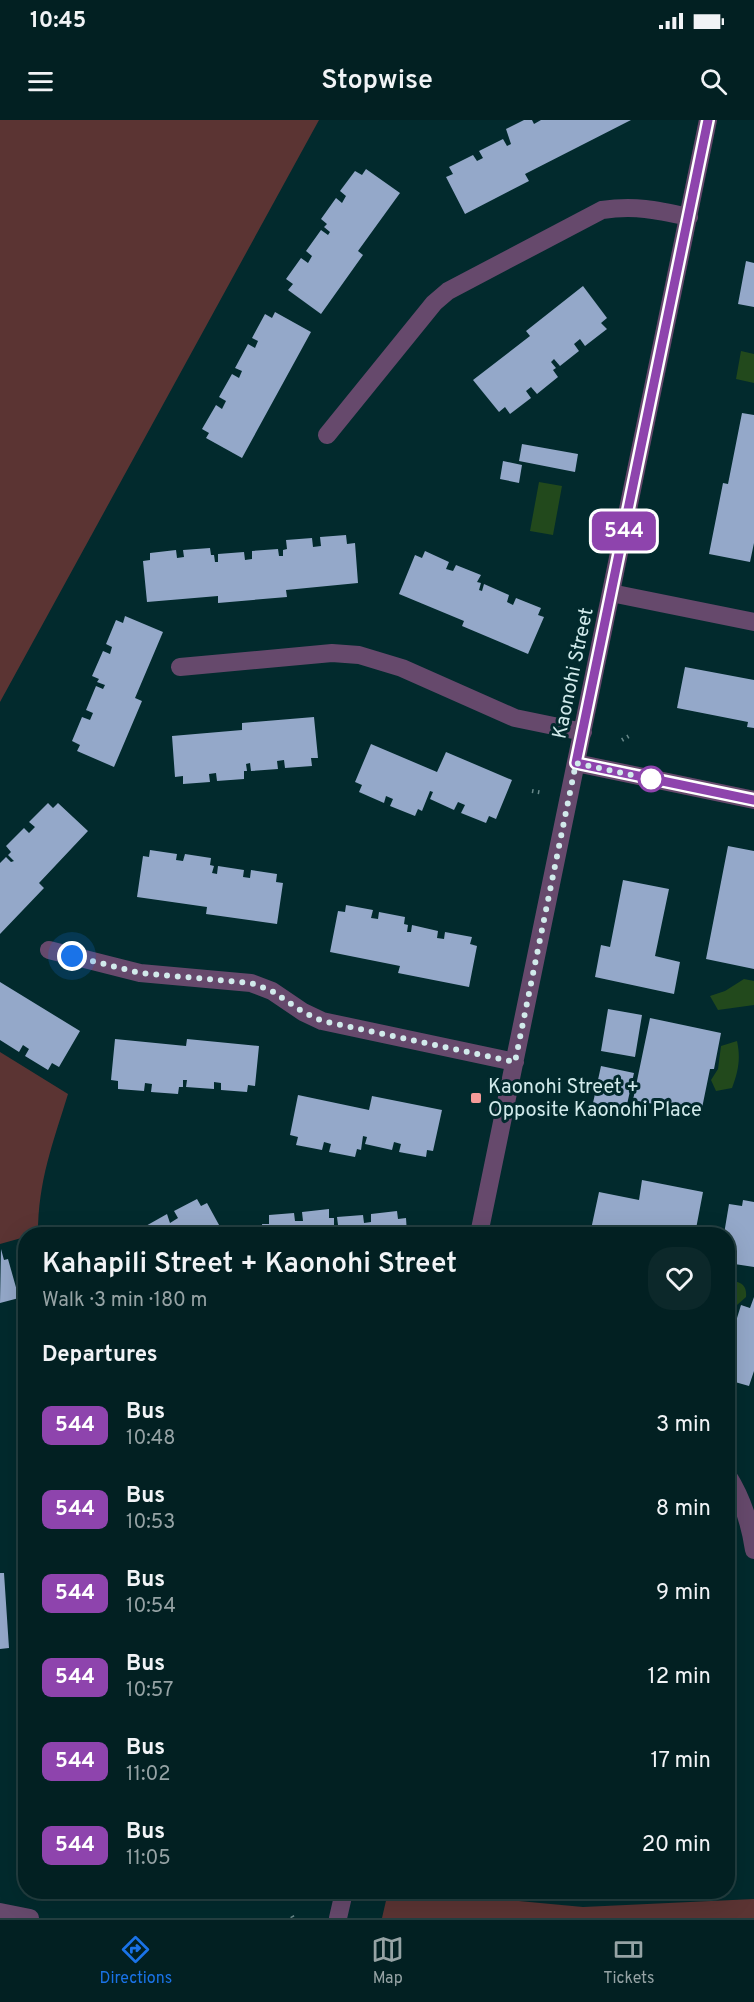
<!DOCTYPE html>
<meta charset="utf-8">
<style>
body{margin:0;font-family:Overpass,sans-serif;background:#0c282a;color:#f1f3f6;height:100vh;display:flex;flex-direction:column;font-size:22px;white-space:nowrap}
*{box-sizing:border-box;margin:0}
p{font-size:20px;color:#96a3a5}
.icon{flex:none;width:33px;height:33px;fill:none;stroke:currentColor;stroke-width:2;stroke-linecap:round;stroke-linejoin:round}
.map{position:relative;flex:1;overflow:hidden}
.details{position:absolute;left:18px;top:1107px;width:717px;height:672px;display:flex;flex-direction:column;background:#022022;border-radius:24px;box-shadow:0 6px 24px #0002,0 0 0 2px #233e40}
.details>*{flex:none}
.badge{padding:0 12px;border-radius:9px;font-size:21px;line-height:39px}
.you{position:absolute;width:30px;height:30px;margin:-15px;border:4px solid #fff;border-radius:50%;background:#1a73e8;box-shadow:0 0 0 9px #1a73e833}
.map>.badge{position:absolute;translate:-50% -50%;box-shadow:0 0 0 3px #fff}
h2{padding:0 24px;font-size:22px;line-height:54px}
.round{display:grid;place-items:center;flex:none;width:63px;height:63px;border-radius:24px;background:#0c282a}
.head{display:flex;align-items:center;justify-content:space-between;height:102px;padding:0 24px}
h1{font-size:28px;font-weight:600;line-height:45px}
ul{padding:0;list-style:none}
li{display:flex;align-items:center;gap:18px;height:84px;padding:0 24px}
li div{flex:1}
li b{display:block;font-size:22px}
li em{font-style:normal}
li .badge{min-width:66px;font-weight:700;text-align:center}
.status{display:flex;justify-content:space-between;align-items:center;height:42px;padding:0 30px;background:#022022;direction:ltr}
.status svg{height:16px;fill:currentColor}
header{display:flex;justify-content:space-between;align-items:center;height:78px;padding:0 24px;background:#022022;font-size:27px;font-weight:600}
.tab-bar{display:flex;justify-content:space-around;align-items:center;height:84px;border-top:2px solid #233e40;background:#022022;font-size:16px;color:#96a3a5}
.tab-bar a{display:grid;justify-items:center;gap:3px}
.tab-bar .selected{color:#1a73e8}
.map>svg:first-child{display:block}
.green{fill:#5b3433}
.water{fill:#22491c}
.building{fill:#94a8c9}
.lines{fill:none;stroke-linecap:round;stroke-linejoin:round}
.path{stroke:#68888a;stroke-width:4;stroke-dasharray:1.5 4.5;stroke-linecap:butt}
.minor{stroke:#66496c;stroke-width:18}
.line-casing{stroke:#fff;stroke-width:14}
.line{stroke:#8e44ad;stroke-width:9}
.walk{stroke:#d1eaeb;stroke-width:6;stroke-dasharray:0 10.8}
.stop-dot{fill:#fff;stroke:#8e44ad;stroke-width:3}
.poi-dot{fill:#f59b99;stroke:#022a2d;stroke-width:2}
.labels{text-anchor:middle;stroke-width:6;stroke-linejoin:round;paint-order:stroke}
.street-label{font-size:20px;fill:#d1eaeb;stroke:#022a2d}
.poi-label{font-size:20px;fill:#d1eaeb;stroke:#022a2d;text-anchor:start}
</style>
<div class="status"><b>10:45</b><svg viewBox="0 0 49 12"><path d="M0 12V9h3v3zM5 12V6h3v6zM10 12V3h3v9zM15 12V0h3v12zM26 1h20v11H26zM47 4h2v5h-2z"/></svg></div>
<header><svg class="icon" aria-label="menu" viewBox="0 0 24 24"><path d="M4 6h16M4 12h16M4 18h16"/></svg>Stopwise<svg class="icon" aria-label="search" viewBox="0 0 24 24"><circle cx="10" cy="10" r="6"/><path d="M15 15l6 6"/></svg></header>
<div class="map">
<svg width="754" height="1798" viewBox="0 0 754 1798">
<rect width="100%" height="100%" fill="#022a2d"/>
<!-- green -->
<path class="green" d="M0,0H319L0,582Z
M0,932L68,974C53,1023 38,1061 38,1114H26L25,1117L0,1124Z
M388,1772H420L583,1787L754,1779V1798H382Z"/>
<!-- water -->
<path class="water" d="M741,231L754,234V263L736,259Z
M539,362L562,366L553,415L530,411Z
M744,859L754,861V885L718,890L710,876L725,871Z
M737,921C741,939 738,952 732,968L716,971L711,960L718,949L721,926Z
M734,1161C743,1163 747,1167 746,1177L728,1193V1163Z"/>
<!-- building -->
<path class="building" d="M524,0H532L534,4L541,0H631L525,54L529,61L465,94L446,57L453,54L449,47L473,35L477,41L483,38L479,31L503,19L507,26L511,24L506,9Z
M366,49L400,73L358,131L363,135L321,194L288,170L293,164L286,159L301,138L308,143L312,136L306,131L321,110L328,115L330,112L324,107L327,104L321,99L336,78L342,83L346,76L340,71L355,51L362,55Z
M746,141L754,143V187L738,184Z
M583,166L607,198L601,203L607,209L585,226L580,219L574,224L579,231L560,246L554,239L551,242L556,248L553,250L558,257L537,274L531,267L526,271L531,278L510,294L505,287L499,292L473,260L530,216L526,211Z
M275,192L311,212L242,338L206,318L209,313L202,309L216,285L222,289L226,281L219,277L232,254L239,258L242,251L235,248L248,224L255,228L258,221L252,218L265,194L272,198Z
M742,293L754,295V423L750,442L709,434L723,363L728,364Z
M522,324L578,334L575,352L519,341Z
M503,341L522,345L519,363L500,359Z
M346,415L347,424L355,423L358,463L286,470L287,477L218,483V476L147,482L143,441L150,440V433L176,430L177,438L184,437L183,430L210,428L211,435H214L215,442H218V434L244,432L245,440L252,439V431L278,429L279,436H283V430L287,429L286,420L312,418L313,427L321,426L320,417Z
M425,431L449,442L446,449L453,451L456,445L481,455L477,462L481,463L479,470L482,471L484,464L509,475L507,482L513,485L516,478L541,488L538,495L544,497L528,534L462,506L464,501L399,474L415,435L422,438Z
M125,496L163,512L135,578L142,581L114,647L77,631L80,625L72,621L82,597L90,600L93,593L86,590L96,566L103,569L105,565L97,562L99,559L92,556L103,531L110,534L112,527L106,524L116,500L123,503Z
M685,547L754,560V608L747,607L748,602L677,588Z
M314,597L318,638H311L312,646L285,648L284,640L277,641L278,649L251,651L250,643L246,644L247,651H244V659L217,661L216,653L209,654L210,662L183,664V656L175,657L172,616L242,610V603Z
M371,624L437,652L446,632L512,660L496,699L489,696L486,703L461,693L465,685L458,682L454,690L430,679L433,672L430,671L422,691L418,689L415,696L390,686L393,679L386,676L384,683L359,672L362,665L355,662Z
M48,683L53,688L58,683L88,711L39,763L44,768L0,814V743L6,737L11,742L14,741L8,735L11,732L6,726L24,708L29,713L35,707L29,702Z
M728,726L754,731V849L706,839Z
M150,730L177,734L176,740L183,741L185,734L211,738L210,745L214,746L212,753L217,754L218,746L244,750L243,757L250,758L251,750L277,754L276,762L283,763L277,804L206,794L207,787L137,777L143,736L149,737Z
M623,760L669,769L655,836L680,842L674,874L595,857L601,825L610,827Z
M346,785L373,790L371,798L378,799L379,792L405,797L404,804L408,805L407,812H411L412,805L438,811L437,818L444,819L445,812L472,817L470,824L477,826L469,867L398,853L400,846L330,832L338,791L345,792Z
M0,862L80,911L59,947L52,943L48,950L25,936L29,929L23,925L19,932L0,920Z
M608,889L642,895L635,937L601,931Z
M650,898L721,913L714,949H710L701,993L633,980Z
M115,919L186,926L187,919L259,926L255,966L248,965L247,972L221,970V963L214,962V969L186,967L187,960H183V967H179L178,974L151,972L152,964L145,963L144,971L118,969V961L111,960Z
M601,946L634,953L626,989L593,983Z
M298,975L369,990L372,976L442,990L433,1031L427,1030L426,1037L399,1032L401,1024L394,1022L392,1030L365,1024L367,1017L363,1016L361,1030L357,1029L355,1037L329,1032L331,1024L324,1022L322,1030L296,1025L298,1017L290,1015Z
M642,1060L703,1072L695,1114H590L599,1072L639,1080Z
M197,1079L201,1086L207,1083L224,1114H148L144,1107L167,1094L170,1103L178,1098L174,1091Z
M743,1080L754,1082V1147L728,1143V1114H724L729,1084L742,1086Z
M329,1089V1098H334V1105H338L337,1097L363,1095L364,1103L371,1102V1094L397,1091L398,1099L406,1098L407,1114H263L262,1104H269V1095L294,1093L295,1101H303L302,1092Z
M1,1129L4,1140L8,1139L19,1178L0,1183Z
M754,1177V1251L749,1266L728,1260V1220L730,1221L741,1185L750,1188Z
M0,1453H4L9,1528L0,1529Z"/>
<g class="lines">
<!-- path -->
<path class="path" d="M622,620L629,616
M532,671L543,673
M292,1796L293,1798"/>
<!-- minor -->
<path class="minor" d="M327,315L434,183L448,171L602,90C635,85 657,90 689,97
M611,473L754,502
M180,547L332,533L359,535L402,548L515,598L583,612
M576,643L754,680
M49,830L140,853L251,863L272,871L303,892L322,901L515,942
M479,1114L708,0
M728,1356C742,1378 750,1403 754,1430
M0,1792L30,1798
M338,1798L344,1772"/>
</g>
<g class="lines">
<!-- line casing -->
<g class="line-casing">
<path id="line" d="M708,0L576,643L754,680"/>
</g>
<!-- line -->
<use href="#line" class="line"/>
<!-- walk -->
<path class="walk" d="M72,836L140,853L251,863L272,871L303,892L322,901L515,942L576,643L651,659"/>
</g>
<!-- markers -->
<circle class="stop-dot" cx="651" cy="659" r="12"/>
<rect class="poi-dot" x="470" y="972" width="12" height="12" rx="3"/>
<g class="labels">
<!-- street labels -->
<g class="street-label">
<text transform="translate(572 553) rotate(-78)" y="7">Kaonohi Street</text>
</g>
<!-- poi labels -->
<g class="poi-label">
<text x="488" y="973">Kaonohi Street +<tspan x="488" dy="23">Opposite Kaonohi Place</tspan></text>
</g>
</g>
</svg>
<div class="you" style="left:72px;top:836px"></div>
<b class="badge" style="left:624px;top:411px;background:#8e44ad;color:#fff">544</b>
<section class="details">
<div class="head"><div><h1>Kahapili Street + Kaonohi Street</h1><p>Walk · 3 min · 180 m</p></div><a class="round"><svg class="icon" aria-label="heart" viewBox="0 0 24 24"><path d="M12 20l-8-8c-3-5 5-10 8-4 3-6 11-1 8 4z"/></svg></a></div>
<h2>Departures</h2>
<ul>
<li><span class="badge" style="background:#8e44ad;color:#fff">544</span><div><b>Bus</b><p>10:48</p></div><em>3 min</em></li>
<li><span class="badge" style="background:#8e44ad;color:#fff">544</span><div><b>Bus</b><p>10:53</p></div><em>8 min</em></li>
<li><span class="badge" style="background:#8e44ad;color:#fff">544</span><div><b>Bus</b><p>10:54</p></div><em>9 min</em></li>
<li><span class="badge" style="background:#8e44ad;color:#fff">544</span><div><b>Bus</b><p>10:57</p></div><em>12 min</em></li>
<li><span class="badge" style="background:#8e44ad;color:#fff">544</span><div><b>Bus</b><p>11:02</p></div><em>17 min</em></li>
<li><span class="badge" style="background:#8e44ad;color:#fff">544</span><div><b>Bus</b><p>11:05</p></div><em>20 min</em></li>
</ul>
</section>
</div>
<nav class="tab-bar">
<a class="selected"><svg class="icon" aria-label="directions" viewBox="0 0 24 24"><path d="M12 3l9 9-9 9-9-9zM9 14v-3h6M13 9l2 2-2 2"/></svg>Directions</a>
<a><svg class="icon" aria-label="map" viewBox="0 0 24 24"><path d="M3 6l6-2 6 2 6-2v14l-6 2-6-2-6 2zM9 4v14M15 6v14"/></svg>Map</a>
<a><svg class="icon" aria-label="tickets" viewBox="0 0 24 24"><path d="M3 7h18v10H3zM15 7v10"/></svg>Tickets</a>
</nav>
